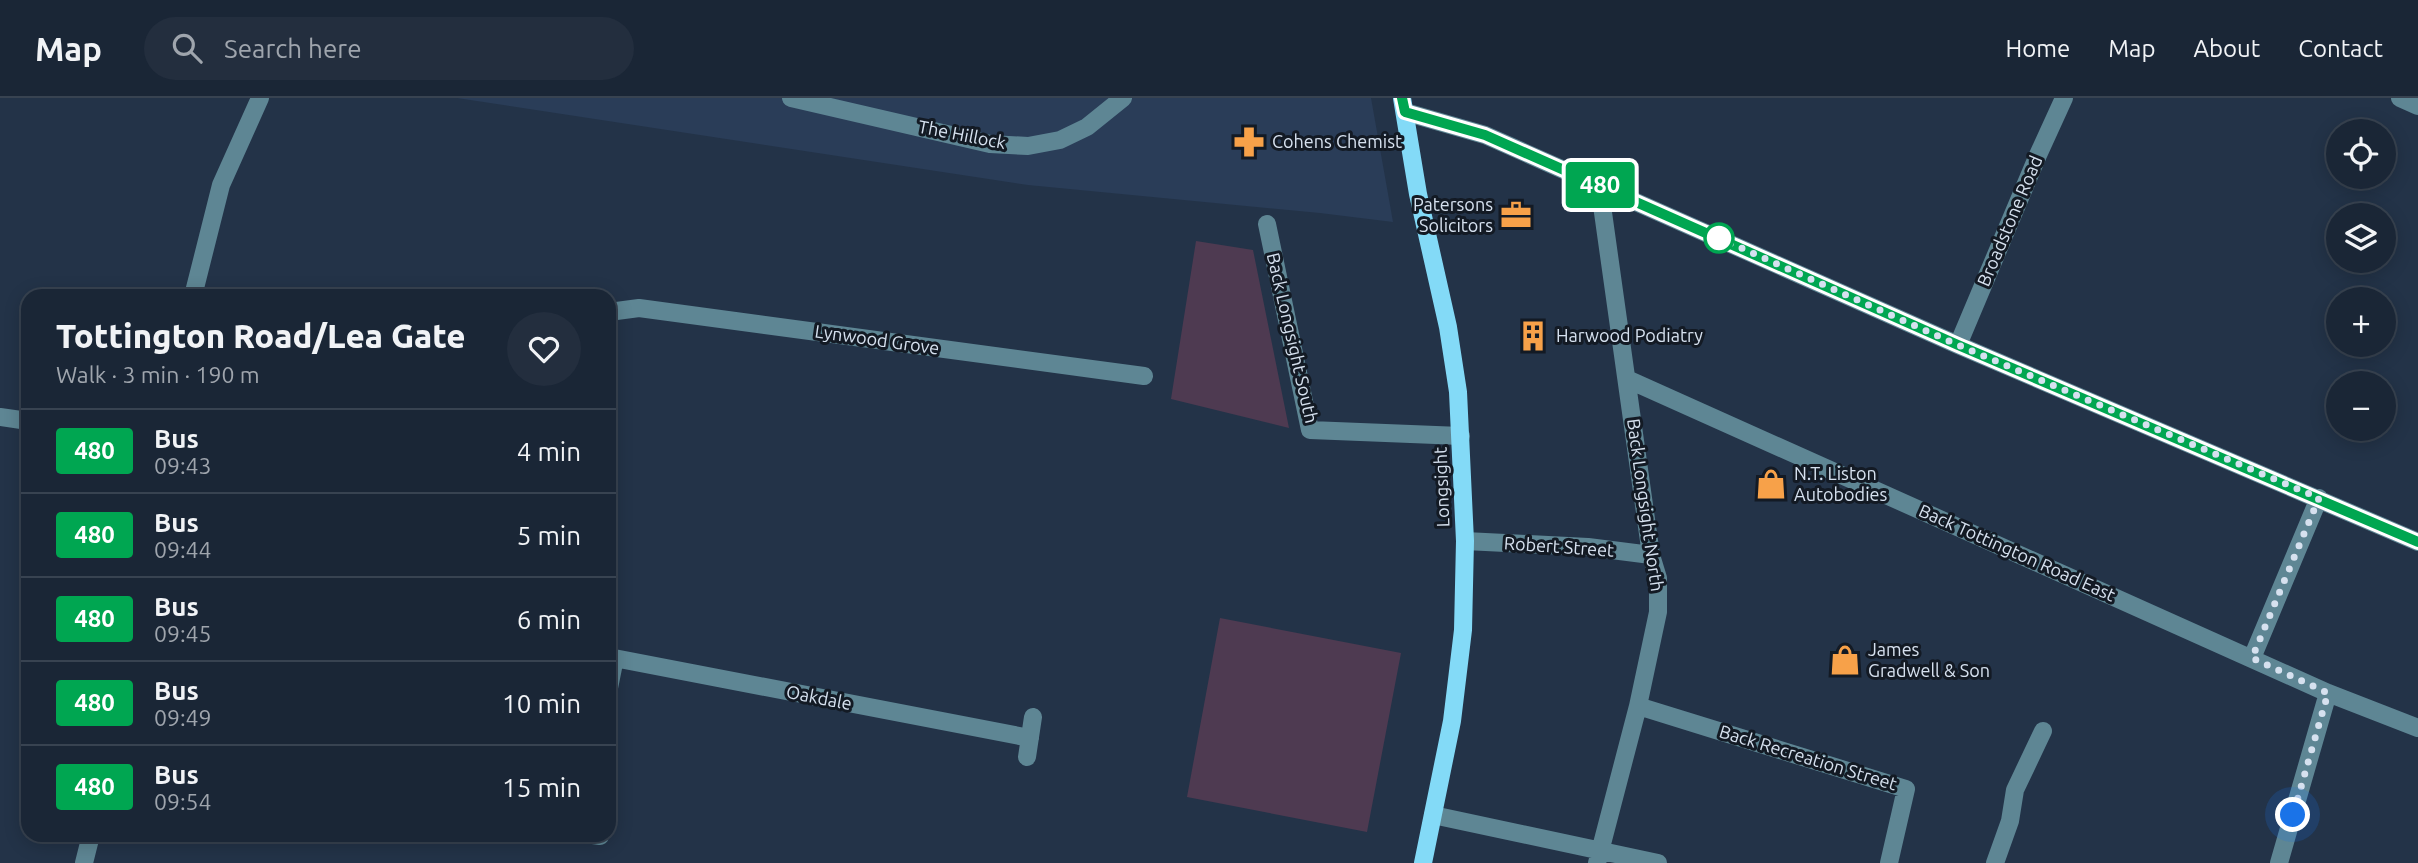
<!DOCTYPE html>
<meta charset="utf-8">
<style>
body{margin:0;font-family:Ubuntu,sans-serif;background:#232e3e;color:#f1f3f6;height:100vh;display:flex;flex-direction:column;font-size:26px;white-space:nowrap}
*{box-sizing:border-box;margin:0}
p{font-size:23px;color:#9fa5ad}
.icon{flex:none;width:38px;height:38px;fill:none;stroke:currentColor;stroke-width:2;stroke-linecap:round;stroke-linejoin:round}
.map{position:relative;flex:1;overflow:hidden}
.side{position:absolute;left:21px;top:191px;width:595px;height:553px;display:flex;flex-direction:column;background:#1a2636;border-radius:21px;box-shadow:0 4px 18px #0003,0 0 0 2px #384351}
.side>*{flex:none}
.badge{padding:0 14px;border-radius:5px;font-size:24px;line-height:46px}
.tools{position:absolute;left:2326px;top:21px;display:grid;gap:14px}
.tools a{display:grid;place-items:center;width:70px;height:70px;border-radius:50%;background:#1a2636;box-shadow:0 4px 18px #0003,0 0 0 2px #384351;font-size:35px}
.you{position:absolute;width:35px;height:35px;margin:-18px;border:5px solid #fff;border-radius:50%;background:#1a73e8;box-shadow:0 0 0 10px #1a73e833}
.map>.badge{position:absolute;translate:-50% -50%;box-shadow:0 0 0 4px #fff}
.round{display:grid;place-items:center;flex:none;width:74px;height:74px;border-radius:37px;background:#232e3e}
.summary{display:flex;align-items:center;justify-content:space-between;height:119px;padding:0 35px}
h1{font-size:33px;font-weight:800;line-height:52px}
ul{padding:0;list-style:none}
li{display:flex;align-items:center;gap:21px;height:84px;padding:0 35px;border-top:2px solid #384351}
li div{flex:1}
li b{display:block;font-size:26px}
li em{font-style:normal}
li .badge{min-width:77px;font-weight:700;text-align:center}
header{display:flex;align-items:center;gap:42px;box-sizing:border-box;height:98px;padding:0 35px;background:#1a2636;border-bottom:2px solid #384351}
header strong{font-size:33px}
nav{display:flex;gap:38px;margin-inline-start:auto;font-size:24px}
.search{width:490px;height:63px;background:#232e3e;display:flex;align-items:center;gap:18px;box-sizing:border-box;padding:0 24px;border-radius:38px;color:#9fa5ad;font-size:26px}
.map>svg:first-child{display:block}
.built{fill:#2a3d58}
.green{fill:#4e3a51}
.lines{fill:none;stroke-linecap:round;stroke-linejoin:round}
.minor{stroke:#5e8694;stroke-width:18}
.major{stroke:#83daf7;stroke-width:18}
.line-casing{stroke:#fff;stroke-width:16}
.line{stroke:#00a651;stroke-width:10}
.walk{stroke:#d6e1ef;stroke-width:7;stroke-dasharray:0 12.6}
.stop-dot{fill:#fff;stroke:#00a651;stroke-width:3.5}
.labels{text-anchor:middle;stroke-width:6;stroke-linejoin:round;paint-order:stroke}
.street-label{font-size:18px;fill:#d6e1ef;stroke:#131a24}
.poi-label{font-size:18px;fill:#d6e1ef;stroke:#131a24;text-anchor:start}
</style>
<header>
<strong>Map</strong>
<div class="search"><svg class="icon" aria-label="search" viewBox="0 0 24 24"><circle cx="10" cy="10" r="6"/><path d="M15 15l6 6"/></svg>Search here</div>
<nav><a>Home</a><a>Map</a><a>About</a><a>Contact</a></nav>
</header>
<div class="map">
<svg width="2418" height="765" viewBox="0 0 2418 765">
<rect width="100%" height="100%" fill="#233348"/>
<!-- built -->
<path class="built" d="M457,0H1371L1393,124L1320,115L1028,87Z"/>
<!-- green -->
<path class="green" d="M1196,143L1253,152L1289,330L1171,301Z
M1220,520L1401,555L1367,734L1187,699Z"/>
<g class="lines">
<!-- minor -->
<path class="minor" d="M791,0L990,46L1028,48L1060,42L1087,29L1123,0
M2400,0L2418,8
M1405,14L1485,37L1958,247L2418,444
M1267,126L1310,332L1461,338
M193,198L221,87L260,0
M609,214L639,210L1144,278
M1958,247L2038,57L2064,0
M1627,281L2328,595L2418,630
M0,319L28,323
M1465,443L1588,449L1651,457
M609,559L1030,640
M2252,560L2319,400
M609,590L615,560
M1638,608L1906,691L1889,765
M1027,659L1033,619
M1433,717L1658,765
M593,737L600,738
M84,765L91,737
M1597,765L1638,608L1658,514V480L1651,457L1599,86
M1995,765L2010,723L2015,692L2043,633
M2279,765L2328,595"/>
<!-- major -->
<path class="major" d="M1402,0L1418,96L1448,229L1458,294L1465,443L1463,532L1452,623L1423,765"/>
</g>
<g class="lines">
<!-- line casing -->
<g class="line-casing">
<path id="line" d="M1402,0L1405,14L1485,37L1958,247L2418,444"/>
</g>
<!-- line -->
<use href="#line" class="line"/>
<!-- walk -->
<path class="walk" d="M1719,140L1958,247L2319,400L2252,560L2328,595L2293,717"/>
</g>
<!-- icons -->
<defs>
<g id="pharmacy-bare" transform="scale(2.415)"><path d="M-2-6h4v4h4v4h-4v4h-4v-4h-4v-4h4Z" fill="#f7a149" stroke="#131a24" stroke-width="2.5" paint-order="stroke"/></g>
<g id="office-bare" transform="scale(2.415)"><path d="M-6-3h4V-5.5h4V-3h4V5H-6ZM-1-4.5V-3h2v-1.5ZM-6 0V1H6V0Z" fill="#f7a149" stroke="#131a24" stroke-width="2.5" paint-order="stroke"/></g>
<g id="building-bare" transform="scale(2.415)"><path d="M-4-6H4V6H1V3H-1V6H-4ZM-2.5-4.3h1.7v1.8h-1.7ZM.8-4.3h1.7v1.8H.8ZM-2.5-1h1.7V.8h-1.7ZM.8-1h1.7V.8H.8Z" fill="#f7a149" stroke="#131a24" stroke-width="2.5" paint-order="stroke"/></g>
<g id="shop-bare" transform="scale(2.415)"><path d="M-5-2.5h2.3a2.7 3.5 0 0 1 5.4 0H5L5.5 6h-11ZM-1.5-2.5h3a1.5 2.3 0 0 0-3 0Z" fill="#f7a149" stroke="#131a24" stroke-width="2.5" paint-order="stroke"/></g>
</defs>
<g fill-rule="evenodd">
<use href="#pharmacy-bare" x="1249" y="44"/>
<use href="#office-bare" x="1516" y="117"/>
<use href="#building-bare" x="1533" y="238"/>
<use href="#shop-bare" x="1771" y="386"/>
<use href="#shop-bare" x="1845" y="562"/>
</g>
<!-- markers -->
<circle class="stop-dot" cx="1719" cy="140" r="14"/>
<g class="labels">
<!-- street labels -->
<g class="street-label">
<text transform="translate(962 37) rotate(11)" y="6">The Hillock</text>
<text transform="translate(2010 123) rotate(-67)" y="6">Broadstone Road</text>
<text transform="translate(1292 240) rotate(77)" y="6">Back Longsight South</text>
<text transform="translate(877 242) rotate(8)" y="6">Lynwood Grove</text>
<text transform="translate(1442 389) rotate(-92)" y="6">Longsight</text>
<text transform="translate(1645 407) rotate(82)" y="6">Back Longsight North</text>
<text transform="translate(1559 449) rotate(4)" y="6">Robert Street</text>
<text transform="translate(2017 455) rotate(24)" y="6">Back Tottington Road East</text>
<text transform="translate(819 600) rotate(11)" y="6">Oakdale</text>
<text transform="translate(1808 660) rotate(17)" y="6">Back Recreation Street</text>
</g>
<!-- poi labels -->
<g class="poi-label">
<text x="1272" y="50">Cohens Chemist</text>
<text x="1493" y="113" text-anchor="end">Patersons<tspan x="1493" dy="21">Solicitors</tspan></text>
<text x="1556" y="244">Harwood Podiatry</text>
<text x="1794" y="382">N.T. Liston<tspan x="1794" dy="21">Autobodies</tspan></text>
<text x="1868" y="558">James<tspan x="1868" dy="21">Gradwell &amp; Son</tspan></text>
</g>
</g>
</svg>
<div class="tools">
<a><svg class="icon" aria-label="locate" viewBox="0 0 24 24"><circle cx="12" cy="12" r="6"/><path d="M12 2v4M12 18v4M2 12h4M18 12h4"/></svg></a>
<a><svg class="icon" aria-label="layers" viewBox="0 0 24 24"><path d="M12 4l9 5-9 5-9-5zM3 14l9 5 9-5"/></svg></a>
<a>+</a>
<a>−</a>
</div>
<div class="you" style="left:2293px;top:717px"></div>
<b class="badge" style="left:1600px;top:87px;background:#00a651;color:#fff">480</b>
<section class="side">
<div class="summary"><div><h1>Tottington Road/Lea Gate</h1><p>Walk · 3 min · 190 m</p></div><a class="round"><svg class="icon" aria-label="heart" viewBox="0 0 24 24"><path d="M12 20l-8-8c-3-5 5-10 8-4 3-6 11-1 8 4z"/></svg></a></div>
<ul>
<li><span class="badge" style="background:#00a651;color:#fff">480</span><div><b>Bus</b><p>09:43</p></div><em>4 min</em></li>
<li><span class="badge" style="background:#00a651;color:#fff">480</span><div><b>Bus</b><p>09:44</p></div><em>5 min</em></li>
<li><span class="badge" style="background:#00a651;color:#fff">480</span><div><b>Bus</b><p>09:45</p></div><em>6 min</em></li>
<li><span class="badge" style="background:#00a651;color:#fff">480</span><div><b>Bus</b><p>09:49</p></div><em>10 min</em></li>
<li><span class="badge" style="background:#00a651;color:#fff">480</span><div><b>Bus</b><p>09:54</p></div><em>15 min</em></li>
</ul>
</section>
</div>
